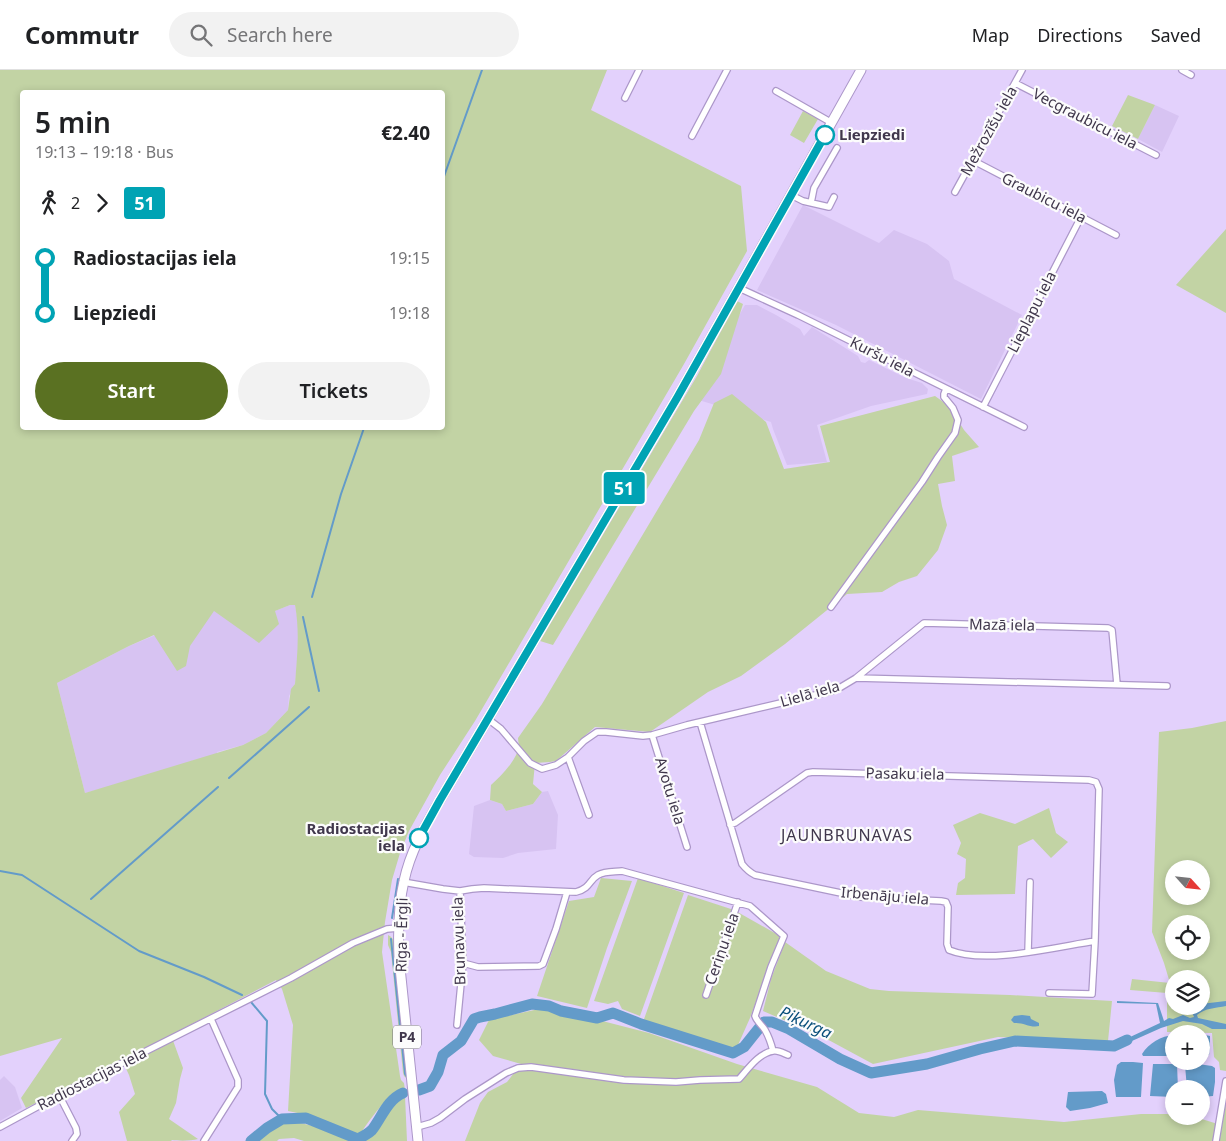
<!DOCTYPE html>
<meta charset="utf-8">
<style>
body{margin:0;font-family:"Noto Sans",sans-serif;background:#f2f2f2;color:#202124;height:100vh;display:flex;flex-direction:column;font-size:19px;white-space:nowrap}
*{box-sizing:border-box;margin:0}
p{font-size:16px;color:#757577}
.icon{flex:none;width:28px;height:28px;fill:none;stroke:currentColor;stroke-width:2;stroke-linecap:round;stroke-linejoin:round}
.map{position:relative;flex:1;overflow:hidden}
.details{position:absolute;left:20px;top:20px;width:425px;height:340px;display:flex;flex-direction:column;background:#fff;border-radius:5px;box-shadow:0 2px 8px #0003}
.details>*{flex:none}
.badge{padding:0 10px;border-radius:4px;font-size:18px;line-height:32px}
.needle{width:32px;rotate:117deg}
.controls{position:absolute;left:1165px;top:790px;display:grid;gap:10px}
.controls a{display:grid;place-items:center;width:45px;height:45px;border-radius:50%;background:#fff;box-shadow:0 2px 8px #0003;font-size:25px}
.map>.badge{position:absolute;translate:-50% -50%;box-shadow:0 0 0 2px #fff}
.legs{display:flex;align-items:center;gap:8px;height:55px;padding:0 15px;font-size:16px}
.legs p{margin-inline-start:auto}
.overview{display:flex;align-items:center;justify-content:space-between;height:85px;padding:0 15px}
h1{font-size:28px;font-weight:600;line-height:38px}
.cta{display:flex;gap:10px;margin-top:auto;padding:10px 15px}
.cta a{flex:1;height:58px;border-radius:30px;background:#5a7122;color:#fff;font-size:20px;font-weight:600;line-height:58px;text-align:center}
.cta a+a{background:#f2f2f2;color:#202124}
ul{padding:0 15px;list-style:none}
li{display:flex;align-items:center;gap:18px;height:55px;font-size:19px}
li i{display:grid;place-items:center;width:8px;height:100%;margin:0 6px;background:currentColor}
li i::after{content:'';width:12px;height:12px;margin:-6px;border:4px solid;border-radius:50%;background:#fff}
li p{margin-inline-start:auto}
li:first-child i{background:linear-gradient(#0000 50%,currentColor 0)}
li:last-child i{background:linear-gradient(currentColor 50%,#0000 0)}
header{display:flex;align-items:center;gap:30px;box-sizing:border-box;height:70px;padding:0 25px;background:#fff;border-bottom:1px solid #e0e0e0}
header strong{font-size:24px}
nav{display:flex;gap:28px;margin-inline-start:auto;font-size:18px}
.search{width:350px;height:45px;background:#f2f2f2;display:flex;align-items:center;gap:12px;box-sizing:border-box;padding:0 18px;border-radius:28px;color:#757577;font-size:19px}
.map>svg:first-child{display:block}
.built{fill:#d7c3f2}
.green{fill:#c2d3a4;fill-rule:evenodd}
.water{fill:#639bc9}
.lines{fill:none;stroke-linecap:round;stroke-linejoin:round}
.stream{stroke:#639bc9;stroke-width:2}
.river{stroke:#639bc9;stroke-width:11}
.street-casing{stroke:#ac97c9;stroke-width:8}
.primary-casing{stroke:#ac97c9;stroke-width:11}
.street{stroke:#fff;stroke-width:5.5}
.primary{stroke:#fff;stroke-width:9}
.line-1-casing{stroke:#fff;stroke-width:11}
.line-1{stroke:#00a3b4;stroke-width:8}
.stop-1-dot{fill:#fff;stroke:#00a3b4;stroke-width:2.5}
.labels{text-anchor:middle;stroke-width:4.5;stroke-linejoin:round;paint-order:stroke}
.shield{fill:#fcfcfc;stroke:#787281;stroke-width:1}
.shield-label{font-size:14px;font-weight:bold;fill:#40374c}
.street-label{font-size:15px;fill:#40374c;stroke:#fcfcfc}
.stop-label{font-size:15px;font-weight:bold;fill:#40374c;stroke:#fcfcfc;text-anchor:start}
.neighbourhood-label{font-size:16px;letter-spacing:1px;fill:#40374c;stroke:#fcfcfc}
.water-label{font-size:16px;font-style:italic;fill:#0a4f7b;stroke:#fcfcfc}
</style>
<header>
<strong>Commutr</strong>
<div class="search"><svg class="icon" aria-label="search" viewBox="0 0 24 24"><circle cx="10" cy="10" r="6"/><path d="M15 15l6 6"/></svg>Search here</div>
<nav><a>Map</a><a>Directions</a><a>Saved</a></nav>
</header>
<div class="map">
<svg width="1226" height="1071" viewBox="0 0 1226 1071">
<rect width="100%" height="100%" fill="#e3d1fc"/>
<!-- built -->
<path class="built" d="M1155,35L1179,46L1162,82L1138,69Z
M803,135L879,173L894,160L927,174L949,191L954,209L1022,245L981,329L836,255L757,220Z
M745,235H757L776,245L800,259L804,266L812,257L858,286L861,292L865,293L869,290L906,308L922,313L928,319L927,324L871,336L817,355L827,392L787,395L773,359L771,352L692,328Z
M290,535H295L298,551L299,569L295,614L289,626L288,640L266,663L243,675L217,682L218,689L85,723L57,613L129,576L214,541H275Z
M548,721L558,745L556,779L518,783L503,788L474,787L469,784L474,736L490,730L502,734L506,741L533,734L542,722Z
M4,1006L15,1017L22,1038L0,1051V1010Z"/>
<!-- green -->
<path class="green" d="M0,0H607L591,40L741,116L747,181L684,294L475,651L440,705L409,761L400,783L392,810L385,852L382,882L400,1006L401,1010L404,1013L405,1020C387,1022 370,1051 359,1065L312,1046L288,1041L293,955L282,919L276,910L171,965L183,998L180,1009L176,1033L169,1049L198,1069C191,1071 179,1071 172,1070L171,1071H127L119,1042L135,1024L129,1005L122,990L26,1038L21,1028L62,968L0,986ZM22,22H442V358H22ZM290,535H295C300,563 297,586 295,614L291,619L288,640L266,663L243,675L85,723L57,613L129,576L154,565L177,601L186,596L190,576L214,541L259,573L279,554L275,541Z
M1128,25L1155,35L1138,69L1112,56Z
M803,41L818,49L804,73L790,65Z
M1226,159V243L1176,215Z
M737,231L743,234L721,304L694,341L553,575L540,571L697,306Z
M732,324L766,352L784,399L830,392L820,356L935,326L949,336L964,360L979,377L952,386L955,411L938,414L942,436L947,455L938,480L917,506L899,512L882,522L847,524L785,574L741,606L708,622L650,662L595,657L556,691L550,692L535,693L533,714L542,722L533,734L506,741L502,734L490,730L491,715C501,706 517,690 519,676C519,674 518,671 518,668L542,634L699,370L714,333Z
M1226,651V1001L1220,1000L1219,992L1214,987L1212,963L1167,962V923L1130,920L1132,909L1170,913L1164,893L1152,862L1159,662L1192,658ZM1174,799H1201V826H1174ZM1174,854H1201V881H1174ZM1174,909H1201V936H1174Z
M1049,738L1056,763L1068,772L1051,788L1033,769L1018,776L1015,824L956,825L958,813L965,808L966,789L957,784L961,773L953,755L980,743L1015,754Z
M601,808L632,811L607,878L587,938L537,926L569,831L594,827Z
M638,808L684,823L640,946L622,939L618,931L608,934L594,931Z
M688,825L734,840L780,866L750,948L738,975L730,979L643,952Z
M388,865C397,869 394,879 395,888L408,1010L404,1006L403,1003L391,882L388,875Z
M785,872L826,901L870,919L889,921L1010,925L1112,931L1108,971L998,967L873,994L823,967L763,941L771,909Z
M548,937L649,963L737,994L817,1017L859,1043L894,1047L918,1040L1064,1052L1141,1044H1174V1046H1192L1221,1055L1226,1024V1071H465L480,1033L488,1022L507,1012L521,994L493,986L479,970L489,950Z
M405,1026L407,1071H363L372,1063L399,1028Z
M296,1052L322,1058L351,1071H304L294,1068L279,1069L277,1071H258C272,1056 276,1054 296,1052Z"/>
<!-- water -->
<path class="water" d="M1117,931L1158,933L1164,951L1169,948L1173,949L1183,945L1190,948L1194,947L1192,942V937L1201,936V934L1226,931V936C1216,938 1205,938 1197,945L1198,948L1226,954V959H1212L1202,954L1183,951L1161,958L1114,979V973L1128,968L1160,953L1156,934L1117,933Z
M1022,945L1030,946L1031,949L1039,953V956C1030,958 1023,952 1014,953L1011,950L1014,946Z
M1201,964L1210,966V977L1209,985L1201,986Z
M1174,965V986H1143L1142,984C1149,973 1161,966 1174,965Z
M1121,992H1133L1143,993L1141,1027H1116L1114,1010L1117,995Z
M1153,994H1177L1178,1019H1174V1027L1150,1026Z
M1198,994L1212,996L1215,998V1012L1213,1026L1201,1027V1019H1187L1185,995Z
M1102,1021L1106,1024L1108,1033L1090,1038L1070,1041L1066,1037L1068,1022Z"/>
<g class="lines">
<!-- stream -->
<path class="stream" d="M442,112L482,0
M312,527L341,424L364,358
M303,547L319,621
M229,708L309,637
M0,801L22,805L139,881L204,907L242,925
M91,829L218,717
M392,848L398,809
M391,869L405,1004L407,1007
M251,932L267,951L265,1024L272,1039L282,1049
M360,1068V1071"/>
<!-- river -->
<path class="river" d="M419,1020L430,1016L438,1002L443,985L461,971L474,949L480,947L495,944L532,934L549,936L561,941L597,948L613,943L641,954L733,983L744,977L764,952H772L789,959L840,989L871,1003L927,994L980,979L1015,971L1114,976L1127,970
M251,1071L267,1058L282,1049L306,1048L358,1069C362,1067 368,1064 372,1060C382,1047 387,1030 403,1023"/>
<!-- street casing -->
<g class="street-casing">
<path id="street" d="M1182,0L1191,5
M1015,13L1156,85
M776,21L832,53
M625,28L639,0
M692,66L727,0
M972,90L1116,165
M955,122L1022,0
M791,125L803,131L829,137L834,127
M811,133L814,118L837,78
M739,218L798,245L1024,357
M983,337L1081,147
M831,537L922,412L938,387L955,363L958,350L953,338L944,327V324L946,319
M856,608L924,553L1108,558L1112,560L1117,614
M488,649L501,659L530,693L542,699L556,695L568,687L584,671L597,662H606L643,666L652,665L687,655L832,621L841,617L856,608L1167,616
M700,652L742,794C746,799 749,802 755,805L860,827L941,831L946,832L948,837L947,874L949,880C985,895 1056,877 1095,871L1099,719L1096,712L1089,710L813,702L807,703L735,753L730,755
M652,665L687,777
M568,687L589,745
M403,812L443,819L460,821L463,893L457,955
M460,821L472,819L484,818L576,822C591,818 589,810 598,805C605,801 615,802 622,801L750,836L784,866L771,897L755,946C757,952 762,955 765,960C769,967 771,973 773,981
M1028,882L1030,812
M463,893L478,897L539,896L543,894L556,859L567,822
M1049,923L1092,924L1095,871
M706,925L738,832
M59,1025L76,1058L77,1064L72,1071
M0,1057L59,1025L291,908L353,873L387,859L399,858
M417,1057L431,1053L440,1048L465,1029L506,1003L518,998L531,997L624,1010L676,1012L700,1010L739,1009C748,999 759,983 773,981C778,980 783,983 788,985
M204,1071L238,1017V1010L211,949
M1216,1071L1226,1011"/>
</g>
<!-- primary casing -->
<g class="primary-casing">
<path id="primary" d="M418,1071L399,888C398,863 398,836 404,811C410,782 425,756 440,730L677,328L861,0"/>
</g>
<!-- street -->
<use href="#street" class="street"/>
<!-- primary -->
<use href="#primary" class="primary"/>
</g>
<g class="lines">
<!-- line-1 casing -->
<g class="line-1-casing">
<path id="line-1" d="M419,768L440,730L677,328L825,65"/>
</g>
<!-- line-1 -->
<use href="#line-1" class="line-1"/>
</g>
<!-- markers -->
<g class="stop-1-dot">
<circle cx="825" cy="65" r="9"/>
<circle cx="419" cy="768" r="9"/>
</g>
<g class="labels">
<!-- shield labels -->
<rect class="shield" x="393" y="955.5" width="28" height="23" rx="4"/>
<g class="shield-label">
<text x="407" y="972">P4</text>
</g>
<!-- street labels -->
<g class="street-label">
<text transform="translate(1085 49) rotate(27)" y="5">Vecgraubicu iela</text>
<text transform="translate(989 61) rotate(-61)" y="5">Mežrozīšu iela</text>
<text transform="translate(1044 128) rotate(27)" y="5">Graubicu iela</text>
<text transform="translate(1032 242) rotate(-63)" y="5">Lieplapu iela</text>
<text transform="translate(882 287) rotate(27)" y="5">Kuršu iela</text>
<text transform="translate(1002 555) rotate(1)" y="5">Mazā iela</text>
<text transform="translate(810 624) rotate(-16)" y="5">Lielā iela</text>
<text transform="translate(905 704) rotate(1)" y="5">Pasaku iela</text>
<text transform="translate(670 721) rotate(73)" y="5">Avotu iela</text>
<text transform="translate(885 826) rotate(5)" y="5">Irbenāju iela</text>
<text transform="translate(402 865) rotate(-89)" y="5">Rīga - Ērgļi</text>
<text transform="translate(459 871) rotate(-92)" y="5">Brunavu iela</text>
<text transform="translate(722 879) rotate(-71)" y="5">Ceriņu iela</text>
<text transform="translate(92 1009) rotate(-27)" y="5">Radiostacijas iela</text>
</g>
<!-- stop labels -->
<g class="stop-label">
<text x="839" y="70">Liepziedi</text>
<text x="405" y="764" text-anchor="end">Radiostacijas<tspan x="405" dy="17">iela</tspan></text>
</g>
<!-- neighbourhood labels -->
<g class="neighbourhood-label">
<text x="847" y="771">JAUNBRUNAVAS</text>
</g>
<!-- water labels -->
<g class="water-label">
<text transform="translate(806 952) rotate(25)" y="6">Piķurga</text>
</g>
</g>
</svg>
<div class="controls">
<a><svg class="needle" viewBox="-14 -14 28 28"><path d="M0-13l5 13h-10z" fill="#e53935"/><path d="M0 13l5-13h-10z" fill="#757577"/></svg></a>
<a><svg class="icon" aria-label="locate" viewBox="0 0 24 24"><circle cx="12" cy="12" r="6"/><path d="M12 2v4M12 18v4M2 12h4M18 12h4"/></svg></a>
<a><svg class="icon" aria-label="layers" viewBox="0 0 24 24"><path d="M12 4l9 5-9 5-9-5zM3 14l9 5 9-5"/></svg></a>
<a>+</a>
<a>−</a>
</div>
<b class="badge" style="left:624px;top:418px;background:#00a3b4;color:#fff">51</b>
<section class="details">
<div class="overview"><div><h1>5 min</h1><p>19:13 – 19:18 · Bus</p></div><b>€2.40</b></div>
<div class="legs"><svg class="icon" aria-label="walk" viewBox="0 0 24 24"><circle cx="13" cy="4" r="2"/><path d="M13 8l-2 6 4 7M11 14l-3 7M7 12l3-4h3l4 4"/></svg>2<svg class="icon" aria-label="forward" viewBox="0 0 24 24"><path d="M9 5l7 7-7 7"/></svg><b class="badge" style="background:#00a3b4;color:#fff">51</b></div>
<ul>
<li><i style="color:#00a3b4"></i><b>Radiostacijas iela</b><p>19:15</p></li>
<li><i style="color:#00a3b4"></i><b>Liepziedi</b><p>19:18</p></li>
</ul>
<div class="cta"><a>Start</a><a>Tickets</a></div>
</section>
</div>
